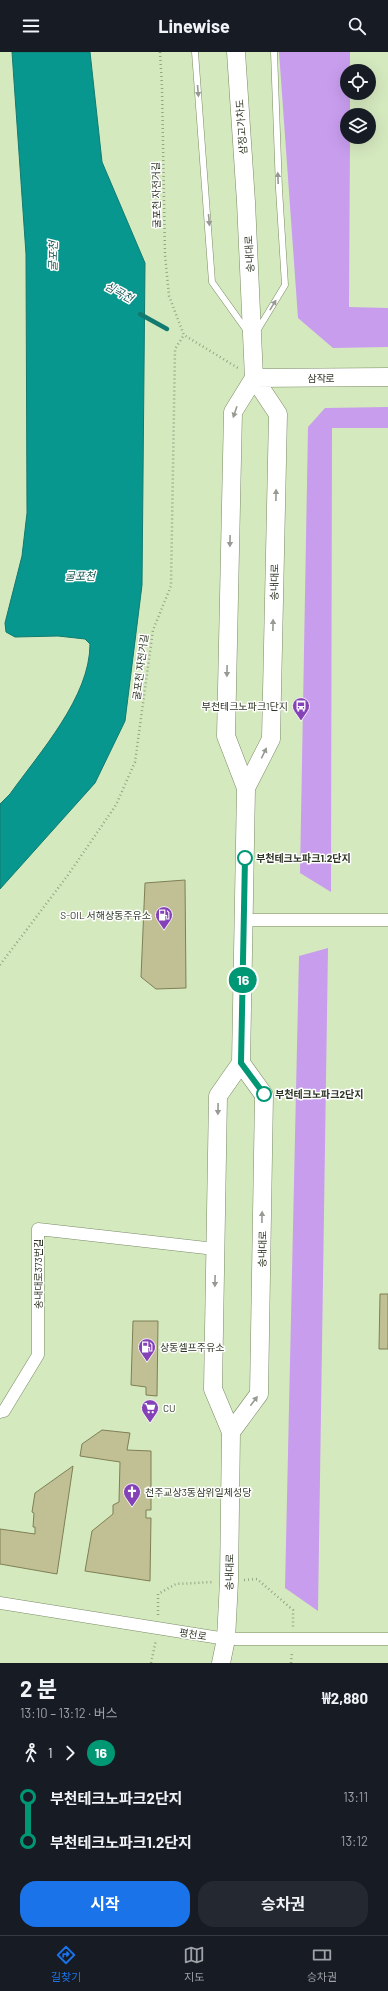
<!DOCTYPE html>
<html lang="ko">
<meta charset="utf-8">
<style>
body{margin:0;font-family:Barlow,"Noto Sans KR",sans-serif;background:#242831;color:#f1f3f6;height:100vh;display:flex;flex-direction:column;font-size:15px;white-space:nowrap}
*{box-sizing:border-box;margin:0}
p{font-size:13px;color:#9ea1a6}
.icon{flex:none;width:22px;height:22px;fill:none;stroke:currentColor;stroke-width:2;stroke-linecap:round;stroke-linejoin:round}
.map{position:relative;height:1611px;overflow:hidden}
.side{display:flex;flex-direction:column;background:#171b24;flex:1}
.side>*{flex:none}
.badge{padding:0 8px;border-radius:13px;font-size:14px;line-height:26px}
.tools{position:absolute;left:340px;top:12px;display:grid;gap:8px}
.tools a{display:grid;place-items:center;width:36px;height:36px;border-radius:50%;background:#171b24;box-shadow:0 4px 16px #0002;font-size:20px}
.map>.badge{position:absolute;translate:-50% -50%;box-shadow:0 0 0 2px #fff}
.legs{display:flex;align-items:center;gap:6px;height:44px;padding:0 20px;font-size:13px}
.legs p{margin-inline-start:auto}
.summary{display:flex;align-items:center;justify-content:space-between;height:68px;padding:0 20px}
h1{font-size:22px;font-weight:700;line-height:30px}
.primary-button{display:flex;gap:8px;margin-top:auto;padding:8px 20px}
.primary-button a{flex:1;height:46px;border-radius:16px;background:#1a73e8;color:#fff;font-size:16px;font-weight:700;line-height:46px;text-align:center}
.primary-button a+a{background:#242831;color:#f1f3f6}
ul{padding:0 20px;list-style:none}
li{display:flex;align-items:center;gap:14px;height:44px;font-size:15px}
li i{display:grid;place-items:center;width:6px;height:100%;margin:0 5px;background:currentColor}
li i::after{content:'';width:10px;height:10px;margin:-5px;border:3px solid;border-radius:50%;background:#171b24}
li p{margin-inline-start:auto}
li:first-child i{background:linear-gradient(#0000 50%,currentColor 0)}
li:last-child i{background:linear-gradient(currentColor 50%,#0000 0)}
header{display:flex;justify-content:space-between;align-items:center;height:52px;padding:0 20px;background:#171b24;font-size:18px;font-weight:700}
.menu{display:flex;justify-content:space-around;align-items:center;height:56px;border-top:1px solid #363941;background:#171b24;font-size:11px;color:#9ea1a6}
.menu a{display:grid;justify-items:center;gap:2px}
.menu .on{color:#1a73e8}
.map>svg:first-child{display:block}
.green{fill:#c89dee}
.water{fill:#08978f;stroke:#137a6f}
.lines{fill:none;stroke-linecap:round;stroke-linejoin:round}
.stream{stroke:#137a6f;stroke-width:4.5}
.building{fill:#c0c094;stroke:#7f7f55}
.lane-casing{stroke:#7a8b65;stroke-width:7}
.street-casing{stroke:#7a8b65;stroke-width:13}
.secondary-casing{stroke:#7a8b65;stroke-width:19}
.path{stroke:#95a484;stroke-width:2.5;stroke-dasharray:1 3;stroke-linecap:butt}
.lane{stroke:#fff;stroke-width:6}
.street{stroke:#fff;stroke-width:12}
.secondary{stroke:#fff;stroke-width:18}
.oneway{fill:#969a92}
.line-1-casing{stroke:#fff;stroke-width:9}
.line-1{stroke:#009775;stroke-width:6}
.stop-1-dot{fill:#fff;stroke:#009775;stroke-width:2}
.labels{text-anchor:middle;stroke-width:3;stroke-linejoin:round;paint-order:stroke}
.street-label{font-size:10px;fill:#2e3625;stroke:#fff}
.poi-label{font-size:10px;fill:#2e3625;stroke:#fff;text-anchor:start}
.stop-label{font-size:10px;font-weight:bold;fill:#2e3625;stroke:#fff;text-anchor:start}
.water-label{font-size:11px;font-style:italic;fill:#195a55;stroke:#fff}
</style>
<header><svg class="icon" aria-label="menu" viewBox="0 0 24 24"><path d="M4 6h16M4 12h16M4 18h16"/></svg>Linewise<svg class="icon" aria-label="search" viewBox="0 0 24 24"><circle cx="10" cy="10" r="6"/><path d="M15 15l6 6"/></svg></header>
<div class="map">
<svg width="388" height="1611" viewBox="0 0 388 1611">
<rect width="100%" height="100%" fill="#d5e9bf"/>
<!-- green -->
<path class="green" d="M279,0H350V19H347V41H350V63H347V85H350L349,255L388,256V295L333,296L298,266Z
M388,355V376H332L331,840L300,821L308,375L325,356Z
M328,896L318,1559L285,1536L299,904Z"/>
<!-- water -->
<path class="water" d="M12,0H90L102,110L145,211L142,533L125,669L95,731L0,837V752L10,742C40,700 90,645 90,592L85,587L58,584L15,585L6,580L5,571L22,504L27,461L26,202Z"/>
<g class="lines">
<!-- stream -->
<path class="stream" d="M140,262L167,277"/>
</g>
<!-- building -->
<path class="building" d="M185,828L186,936L156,937L141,925L145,831Z
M380,1242H388V1297H379Z
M133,1269H158L157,1344L146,1343V1335L131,1333Z
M102,1378L130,1381L127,1398L151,1399V1458H146V1466H151L150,1529L85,1519L92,1479L113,1462V1453L119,1450L120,1410L80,1404L82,1392Z
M73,1414L57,1522L0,1512V1477L35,1482V1475H33L34,1461L32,1460L35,1441Z"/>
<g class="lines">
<!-- lane casing -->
<g class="lane-casing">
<path id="lane" d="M195,0L212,230L247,279
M257,279L285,233L279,137L274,0"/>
</g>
<!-- street casing -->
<g class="street-casing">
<path id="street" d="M244,868H388
M0,1360L4,1359L38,1303V1177L215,1197
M0,1551L226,1587H388"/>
</g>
<!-- secondary casing -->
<g class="secondary-casing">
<path id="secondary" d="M236,0L246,150L254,326L278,362L271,687L246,736
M254,326L388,325
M231,1380L259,1342L264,1043L241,1011
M221,1611L226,1587L229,1529L231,1380L213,1337L218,1044L241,1011L246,736L226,684L233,360L254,326"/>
</g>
<!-- path -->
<path class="path" d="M160,0L162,35L165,203L169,244L184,283L238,316
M0,913L68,823L116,753L135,710L153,578L171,534L175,297L184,283
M244,1528L257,1527L293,1558V1575
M158,1563V1542L176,1532L213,1530
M151,1611L156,1588
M291,1611L292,1600"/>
<!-- lane -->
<use href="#lane" class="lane"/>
<!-- street -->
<use href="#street" class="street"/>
<!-- secondary -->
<use href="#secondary" class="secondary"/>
</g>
<!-- one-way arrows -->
<defs><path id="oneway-solid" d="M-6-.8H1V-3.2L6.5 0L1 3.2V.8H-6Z"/></defs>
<g class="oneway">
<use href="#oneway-solid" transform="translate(198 39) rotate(85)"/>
<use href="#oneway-solid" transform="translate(278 126) rotate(-92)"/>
<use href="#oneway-solid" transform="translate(209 168) rotate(85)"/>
<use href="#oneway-solid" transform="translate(273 253) rotate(-58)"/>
<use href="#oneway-solid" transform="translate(235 360) rotate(109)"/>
<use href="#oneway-solid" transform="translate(276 443) rotate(-89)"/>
<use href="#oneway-solid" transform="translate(230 489) rotate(91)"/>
<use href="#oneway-solid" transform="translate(273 573) rotate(-89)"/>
<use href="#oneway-solid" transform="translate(227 619) rotate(91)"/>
<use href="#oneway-solid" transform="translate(264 701) rotate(-64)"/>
<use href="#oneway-solid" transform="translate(218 1057) rotate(91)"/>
<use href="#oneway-solid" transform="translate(262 1165) rotate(-89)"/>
<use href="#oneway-solid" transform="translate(215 1229) rotate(91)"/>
<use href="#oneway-solid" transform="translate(254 1349) rotate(-53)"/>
</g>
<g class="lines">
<!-- line-1 casing -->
<g class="line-1-casing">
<path id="line-1" d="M245,806L241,1011L264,1042"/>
</g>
<!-- line-1 -->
<use href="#line-1" class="line-1"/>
</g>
<!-- icons -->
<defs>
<g id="bus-pin" transform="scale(0.9)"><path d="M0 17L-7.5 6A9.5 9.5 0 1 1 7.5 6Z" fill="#8542b6" stroke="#fff"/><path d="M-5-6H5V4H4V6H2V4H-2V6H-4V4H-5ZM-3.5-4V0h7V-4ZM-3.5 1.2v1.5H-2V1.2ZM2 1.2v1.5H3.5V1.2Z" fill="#fff"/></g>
<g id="fuel-pin" transform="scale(0.9)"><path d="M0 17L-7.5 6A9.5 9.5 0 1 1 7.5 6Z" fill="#8542b6" stroke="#fff"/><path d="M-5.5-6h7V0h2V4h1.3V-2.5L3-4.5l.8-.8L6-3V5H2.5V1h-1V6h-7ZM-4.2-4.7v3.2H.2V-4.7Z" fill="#fff"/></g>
<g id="supermarket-pin" transform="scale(0.9)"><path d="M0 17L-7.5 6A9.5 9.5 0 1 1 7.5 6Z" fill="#8542b6" stroke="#fff"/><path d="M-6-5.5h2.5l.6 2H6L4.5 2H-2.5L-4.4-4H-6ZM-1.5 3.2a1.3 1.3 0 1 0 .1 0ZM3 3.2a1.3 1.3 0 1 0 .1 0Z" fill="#fff"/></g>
<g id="church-pin" transform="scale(0.9)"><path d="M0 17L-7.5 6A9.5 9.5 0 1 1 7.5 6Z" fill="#8542b6" stroke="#fff"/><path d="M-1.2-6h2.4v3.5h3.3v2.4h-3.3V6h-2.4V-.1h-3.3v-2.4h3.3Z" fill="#fff"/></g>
</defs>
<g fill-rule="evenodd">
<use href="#bus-pin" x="301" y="654"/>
<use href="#fuel-pin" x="164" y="863"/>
<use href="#fuel-pin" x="147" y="1295"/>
<use href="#supermarket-pin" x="150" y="1356"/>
<use href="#church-pin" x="132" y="1440"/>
</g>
<!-- markers -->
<g class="stop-1-dot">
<circle cx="245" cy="806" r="7"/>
<circle cx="264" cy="1042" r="7"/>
</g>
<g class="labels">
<!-- street labels -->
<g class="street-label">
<text transform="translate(241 75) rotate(-94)" y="4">삼정고가차도</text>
<text transform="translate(156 143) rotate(-91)" y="4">굴포천 자전거길</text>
<text transform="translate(249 202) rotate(-93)" y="4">송내대로</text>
<text x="321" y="330">삼작로</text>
<text transform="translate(274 530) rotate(-89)" y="4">송내대로</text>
<text transform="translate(140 615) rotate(-83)" y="4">굴포천 자전거길</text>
<text transform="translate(262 1197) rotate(-89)" y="4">송내대로</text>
<text transform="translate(38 1222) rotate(-90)" y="4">송내대로373번길</text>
<text transform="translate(229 1520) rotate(-89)" y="4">송내대로</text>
<text transform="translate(193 1582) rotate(9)" y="4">평천로</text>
</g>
<!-- poi labels -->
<g class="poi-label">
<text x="288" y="658" text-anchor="end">부천테크노파크1단지</text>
<text x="151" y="867" text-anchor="end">S-OIL 서해상동주유소</text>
<text x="160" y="1299">상동셀프주유소</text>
<text x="163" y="1360">CU</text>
<text x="145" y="1444">천주교상3동삼위일체성당</text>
</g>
<!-- stop labels -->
<g class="stop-label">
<text x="256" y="810">부천테크노파크1.2단지</text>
<text x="275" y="1046">부천테크노파크2단지</text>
</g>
<!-- water labels -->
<g class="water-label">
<text transform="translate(53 204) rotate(-89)" y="4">굴포천</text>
<text transform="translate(119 240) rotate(29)" y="4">심곡천</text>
<text x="80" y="528">굴포천</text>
</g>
</g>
</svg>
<div class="tools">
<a><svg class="icon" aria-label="locate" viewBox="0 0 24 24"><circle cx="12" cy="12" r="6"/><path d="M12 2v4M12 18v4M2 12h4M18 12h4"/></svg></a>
<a><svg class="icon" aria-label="layers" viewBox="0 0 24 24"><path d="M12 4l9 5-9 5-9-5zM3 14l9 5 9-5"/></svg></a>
</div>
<b class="badge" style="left:243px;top:928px;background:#009775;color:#fff">16</b>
</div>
<section class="side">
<div class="summary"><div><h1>2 분</h1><p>13:10 – 13:12 · 버스</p></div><b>₩2,880</b></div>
<div class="legs"><svg class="icon" aria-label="walk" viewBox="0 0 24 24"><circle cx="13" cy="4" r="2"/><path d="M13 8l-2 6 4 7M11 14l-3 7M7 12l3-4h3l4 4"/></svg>1<svg class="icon" aria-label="forward" viewBox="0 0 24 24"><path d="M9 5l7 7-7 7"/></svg><b class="badge" style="background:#009775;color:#fff">16</b></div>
<ul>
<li><i style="color:#009775"></i><b>부천테크노파크2단지</b><p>13:11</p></li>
<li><i style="color:#009775"></i><b>부천테크노파크1.2단지</b><p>13:12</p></li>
</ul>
<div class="primary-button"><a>시작</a><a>승차권</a></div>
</section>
<nav class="menu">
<a class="on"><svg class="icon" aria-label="directions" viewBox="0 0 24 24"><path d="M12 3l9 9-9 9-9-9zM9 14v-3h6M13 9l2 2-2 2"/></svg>길찾기</a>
<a><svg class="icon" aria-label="map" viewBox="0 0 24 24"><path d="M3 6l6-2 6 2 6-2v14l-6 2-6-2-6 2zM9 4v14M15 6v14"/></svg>지도</a>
<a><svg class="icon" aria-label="tickets" viewBox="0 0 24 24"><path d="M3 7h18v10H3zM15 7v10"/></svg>승차권</a>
</nav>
